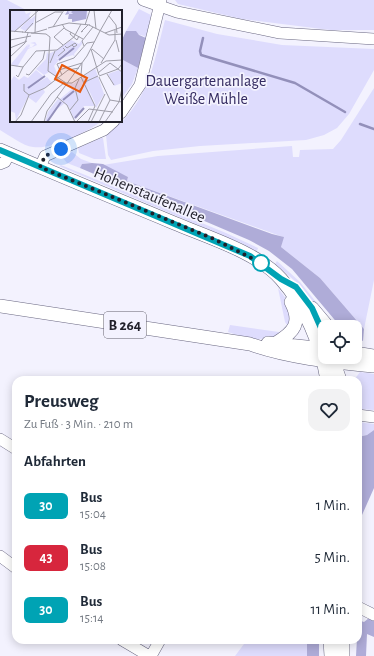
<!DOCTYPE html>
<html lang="de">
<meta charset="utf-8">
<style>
body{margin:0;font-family:"Alegreya Sans",sans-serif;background:#f2f2f3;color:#1f2937;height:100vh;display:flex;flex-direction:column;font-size:15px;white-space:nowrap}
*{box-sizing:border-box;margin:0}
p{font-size:13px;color:#747a83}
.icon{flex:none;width:22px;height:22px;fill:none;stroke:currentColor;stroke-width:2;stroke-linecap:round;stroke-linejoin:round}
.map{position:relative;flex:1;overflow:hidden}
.side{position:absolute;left:12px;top:376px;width:350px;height:268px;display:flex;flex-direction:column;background:#fff;border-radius:12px;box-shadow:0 2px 10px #0003}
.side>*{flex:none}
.badge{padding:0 8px;border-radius:6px;font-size:14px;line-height:26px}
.fabs{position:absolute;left:318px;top:320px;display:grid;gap:8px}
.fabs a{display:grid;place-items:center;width:44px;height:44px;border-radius:8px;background:#fff;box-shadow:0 2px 10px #0003;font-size:20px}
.you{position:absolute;width:20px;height:20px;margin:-10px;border:3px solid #fff;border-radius:50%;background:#1a73e8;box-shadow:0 0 0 6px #1a73e833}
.map>.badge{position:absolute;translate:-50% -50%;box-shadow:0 0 0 2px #fff}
h2{padding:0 12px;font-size:15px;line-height:36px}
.round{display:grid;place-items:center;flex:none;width:42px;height:42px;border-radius:12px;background:#f2f2f3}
.summary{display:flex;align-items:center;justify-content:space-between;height:68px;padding:0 12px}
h1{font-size:19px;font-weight:700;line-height:30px}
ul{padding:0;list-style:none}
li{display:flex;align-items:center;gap:12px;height:52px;padding:0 12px}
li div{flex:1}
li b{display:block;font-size:15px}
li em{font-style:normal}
li .badge{min-width:44px;font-weight:700;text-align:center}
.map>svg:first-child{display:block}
.green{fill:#dedcfd}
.forest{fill:#afacd8}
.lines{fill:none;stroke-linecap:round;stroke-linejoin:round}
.stream{stroke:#9390ba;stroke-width:2.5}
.minor-casing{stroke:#696781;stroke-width:12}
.major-casing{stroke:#696781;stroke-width:14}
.minor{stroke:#fff;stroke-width:11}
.major{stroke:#fff;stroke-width:13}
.line-casing{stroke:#fff;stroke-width:9}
.line{stroke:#00a3b4;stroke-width:6}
.walk{stroke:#21202a;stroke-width:4;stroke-dasharray:0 7.2}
.stop-dot{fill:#fff;stroke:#00a3b4;stroke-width:2}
.labels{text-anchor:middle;stroke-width:3.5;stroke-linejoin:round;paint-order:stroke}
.shield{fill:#f3f2fe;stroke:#605f6a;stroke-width:1}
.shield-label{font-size:15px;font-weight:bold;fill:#21202a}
.park-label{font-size:16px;fill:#342b61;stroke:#f3f2fe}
.street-label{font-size:16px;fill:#21202a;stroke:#f3f2fe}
.inset-river{fill:none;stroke:#9390ba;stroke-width:2}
.inset-road{fill:none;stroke:#9f9ea9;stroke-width:1}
.view{fill:#e8590c;fill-opacity:0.15;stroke:#e8590c;stroke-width:2}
.inset-edge{fill:none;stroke:#21202a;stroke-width:2}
</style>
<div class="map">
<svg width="374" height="656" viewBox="0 0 374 656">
<rect width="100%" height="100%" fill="#f3f2fe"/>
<!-- green -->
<path class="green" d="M0,0H7L28,11H11V121H102C87,132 52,150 33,147C23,146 9,135 0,130Z
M175,0H374V30H330L242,19L178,4Z
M139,9L151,15L146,38L144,36L126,31Z
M165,20L217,34L282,45L374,49V70L349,114L337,128L324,135L306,140L200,146L153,151L111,160L108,155L106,135C149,103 152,69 165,20Z
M121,59L138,68L132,84L121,99Z
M374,88V280L364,329L320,278L281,247L283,237L127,181L128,177L103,165L158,156L292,146L293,157H299L300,150L333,149L341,140Z
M101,138H103L106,159H94L79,153L78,148Z
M72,152L81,159L92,163L82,164L80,168L67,163L63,158L64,153Z
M61,165L226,233L258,248L257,251L244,247L245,245L59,166Z
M277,261L300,282L336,327H332L295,281L275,264Z
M278,288L290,304V329L285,322Z
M230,325L286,333C259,342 254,340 228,332Z
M360,372L374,374V410L358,409V380H354Z
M358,422L374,424V430L367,435L358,437Z
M247,640H307V656H235Z"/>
<!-- forest -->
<path class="forest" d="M126,31H136L139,35L146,38L138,68L121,59V42Z
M92,163L103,164L128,177L127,181L272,234L284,237L281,247L320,278L364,329L363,341L355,337V327H341L339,325L292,269L269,251L249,240L80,168L82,164Z
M374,430V488L358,524V437L367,435Z
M369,618L374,619V637L367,634L366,656H356L358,620L364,622Z
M307,640H319V656H307Z"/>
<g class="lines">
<!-- stream -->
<path class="stream" d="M203,38L200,51L201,55L295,83L345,112
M360,124L374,129"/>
<!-- minor casing -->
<g class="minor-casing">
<path id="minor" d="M143,0L177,12L280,33L374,39
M121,113L140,85L161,0
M0,164L5,162L9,154
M40,167L45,156L104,130L114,121
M358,415L374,417
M0,439L16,449
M0,556L16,568
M358,607L374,615
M122,640L149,656
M151,656L160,640"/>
</g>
<!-- major casing -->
<g class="major-casing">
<path id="major" d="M0,150C58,175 116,199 174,223C207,237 257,252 281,279C305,306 321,344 327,380
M0,306L250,344C289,358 333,362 374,366
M312,308L328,327
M268,343L325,349
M276,343C294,332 302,323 291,302
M355,353L374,356
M332,357L340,380
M330,640L331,656
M343,640V656"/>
</g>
<!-- minor -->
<use href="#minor" class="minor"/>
<!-- major -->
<use href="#major" class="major"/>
</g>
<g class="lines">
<!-- line casing -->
<g class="line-casing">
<path id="line" d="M0,150L250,256L281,279L296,287L312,308L325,337"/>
</g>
<!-- line -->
<use href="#line" class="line"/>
<!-- walk -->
<path class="walk" d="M61,149L45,156L40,167L214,239L261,263"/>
</g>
<!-- markers -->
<circle class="stop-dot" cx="261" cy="263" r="8"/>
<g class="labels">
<!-- shield labels -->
<rect class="shield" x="104" y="312" width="42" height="26" rx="3"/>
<g class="shield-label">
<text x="125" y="330">B 264</text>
</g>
<!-- park labels -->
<g class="park-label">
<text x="206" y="86">Dauergartenanlage<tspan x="206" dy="18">Weiße Mühle</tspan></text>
</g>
<!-- street labels -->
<g class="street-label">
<text transform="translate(150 194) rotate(23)" y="6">Hohenstaufenallee</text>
</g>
</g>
<!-- overview -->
<g transform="translate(10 10)">
<rect width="112" height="112" fill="#f3f2fe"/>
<path d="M0,0H14L16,4L21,2L19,6L21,9L26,5L23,15L15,21L10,18L20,9L5,21H0ZM58,0H77L78,8L62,12V9H58L59,4L52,3H58ZM73,29L72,34L64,44L65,47L63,45L53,48L60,43L58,41L49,49L45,47L49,50L44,56L49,68L39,62L34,65L26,59L36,49L37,41L38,44L45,41L61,30L69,34ZM25,32L27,35L18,39L7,57L1,54L18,34L17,37L19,34L20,36L18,38L22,37L25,34L20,33ZM85,58L94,84L86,98L85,93L77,76L85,96H74L64,110L59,97L50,89L62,79L57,75L61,74H58L56,76L58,74L62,73L63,74ZM26,60L33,66L29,72L37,67L42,73L33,79L35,82L26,93L18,87L6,110L5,103L0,101V72L4,66L9,70L14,66L18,68ZM109,60L112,62V73L104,76L98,64ZM48,89L55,93L47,99L39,111L35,112L38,102Z" fill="#dedcfd"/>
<path d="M58,0L59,4H63L61,2L64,0H77L76,9L62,12V9H58L59,4L55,5Z" fill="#afacd8"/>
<path class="inset-river" d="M49,50L64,38M18,78L35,66M53,90L64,81M65,108L74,98M37,112L51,92"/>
<path class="inset-road" d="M84,0L86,19M99,6L106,15L107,23M25,13L45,2H52M52,14L55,19L73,29M75,15L80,0M79,15L99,25L112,24M43,17L54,0M38,18L59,13L80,15M0,21L13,22M73,21L71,22L78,15M90,21L102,0M4,22L29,0M12,22L23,23L37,19M15,22L23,13M61,22L60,24L67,30L69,26M21,23L36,24L40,27L38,61L56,73H62L96,51L112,50M25,23L26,0M95,23L112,17M0,30L21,26M106,30L109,42M53,35L44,27L54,18M55,36L57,38L65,33L67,35L64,37L62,35M74,36L72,31L83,17M0,38L17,31M81,39L89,65M82,39L94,49M48,46L55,40L53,38M0,47L15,33L18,23M40,53L45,41M91,53L105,30V20M100,53L112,62M0,55L13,57L26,41L47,40L64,27L71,14M49,60L72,53L71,65M88,63L100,53M16,64L19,65L33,49L35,40M97,64L104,75M6,65L8,67L13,57M52,65L47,54L64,48L77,33L84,32M89,66L108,59L112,54M71,67L85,96L78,112M89,67L100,90L112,92M14,74V81L19,85M68,82L77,71L88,66M47,87L57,95L65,112M60,100L68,90L65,78L69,69M5,112L11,105L19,85L35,78L58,60L69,58M21,112L41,84L55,72M34,112L37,101L77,46L90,21M66,112L79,99L103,102M81,112L95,84M89,112L100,90M95,112L109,92L112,78"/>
<path class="view" d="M52,55L77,68L70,82L45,69Z"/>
<rect width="112" height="112" class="inset-edge"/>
</g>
</svg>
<div class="fabs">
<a><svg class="icon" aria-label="locate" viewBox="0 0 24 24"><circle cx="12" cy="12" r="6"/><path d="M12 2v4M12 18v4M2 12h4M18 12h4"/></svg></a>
</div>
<div class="you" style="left:61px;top:149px"></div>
<section class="side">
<div class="summary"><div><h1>Preusweg</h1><p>Zu Fuß · 3 Min. · 210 m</p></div><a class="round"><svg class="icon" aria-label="heart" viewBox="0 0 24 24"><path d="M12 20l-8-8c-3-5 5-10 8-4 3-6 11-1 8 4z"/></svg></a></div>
<h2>Abfahrten</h2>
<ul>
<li><span class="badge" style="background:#00a3b4;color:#fff">30</span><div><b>Bus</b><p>15:04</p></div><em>1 Min.</em></li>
<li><span class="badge" style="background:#d7263d;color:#fff">43</span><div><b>Bus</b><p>15:08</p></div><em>5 Min.</em></li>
<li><span class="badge" style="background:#00a3b4;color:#fff">30</span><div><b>Bus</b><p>15:14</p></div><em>11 Min.</em></li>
</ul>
</section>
</div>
